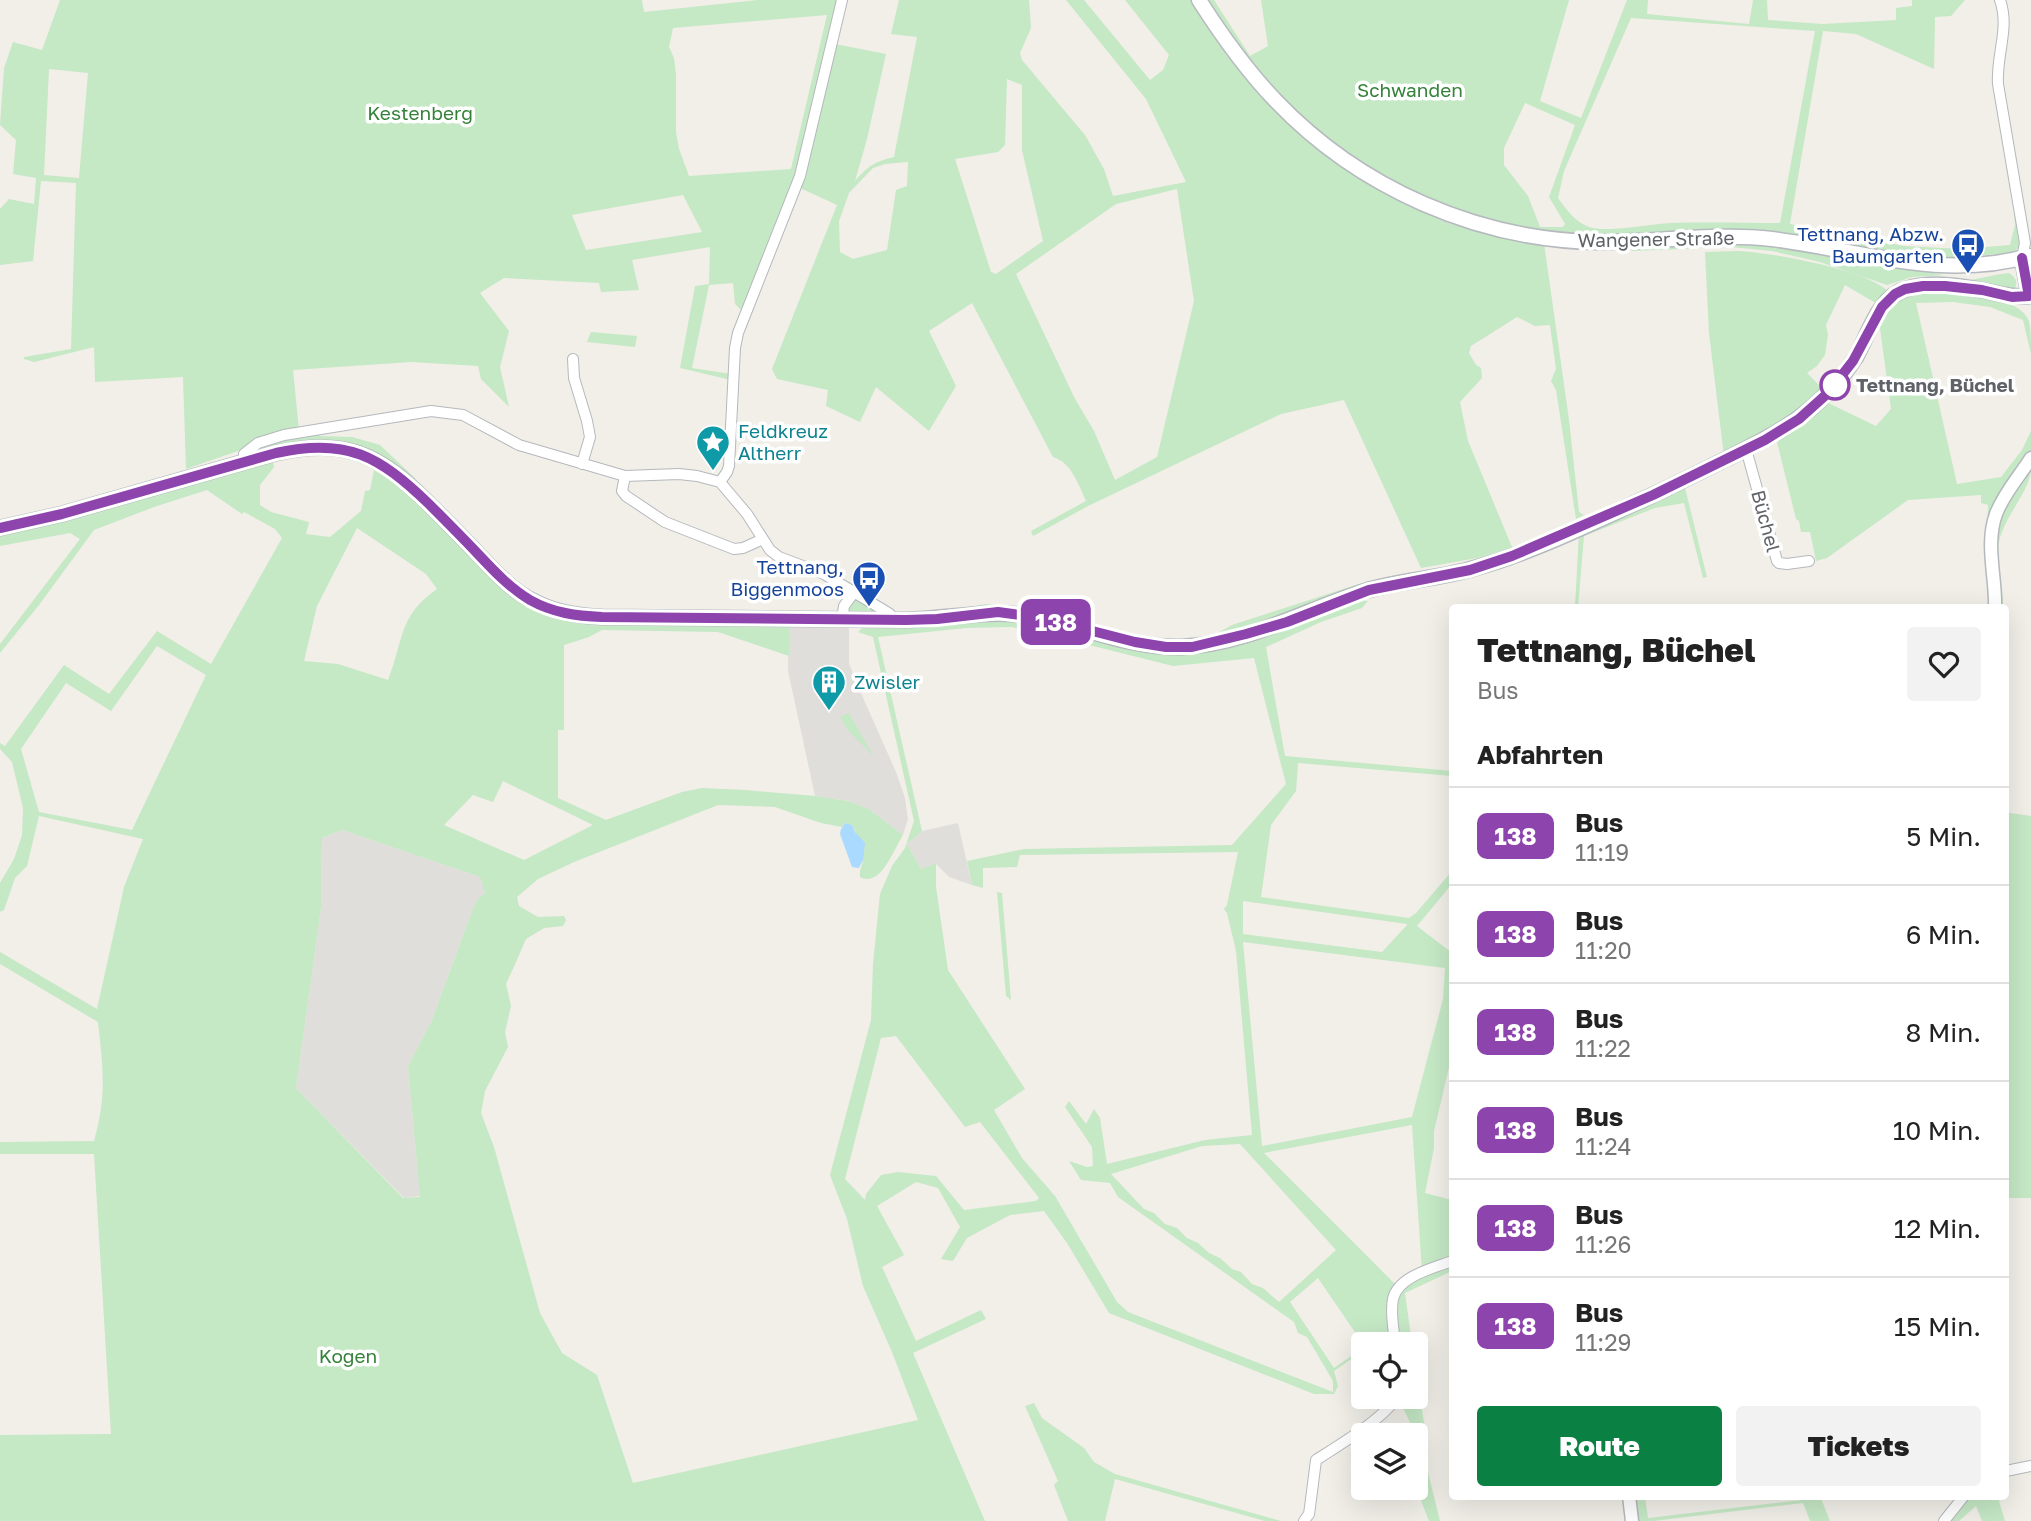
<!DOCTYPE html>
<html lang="de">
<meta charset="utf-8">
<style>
body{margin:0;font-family:"Golos Text",sans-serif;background:#f2f2f2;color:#222;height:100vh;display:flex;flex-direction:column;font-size:26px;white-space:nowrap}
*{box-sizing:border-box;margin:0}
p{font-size:23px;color:#767676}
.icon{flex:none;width:38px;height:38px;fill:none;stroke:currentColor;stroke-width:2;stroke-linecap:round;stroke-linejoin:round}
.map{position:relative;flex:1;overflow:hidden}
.drawer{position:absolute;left:1449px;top:604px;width:560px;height:896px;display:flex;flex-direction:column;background:#fff;border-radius:7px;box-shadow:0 7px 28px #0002}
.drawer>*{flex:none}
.badge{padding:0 14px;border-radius:10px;font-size:24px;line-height:46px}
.fabs{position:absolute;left:1351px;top:1332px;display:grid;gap:14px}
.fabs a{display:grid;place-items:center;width:77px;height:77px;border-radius:7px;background:#fff;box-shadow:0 7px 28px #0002;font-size:35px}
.map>.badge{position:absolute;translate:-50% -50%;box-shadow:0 0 0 4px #fff}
h2{padding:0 28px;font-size:26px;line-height:63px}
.round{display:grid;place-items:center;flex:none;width:74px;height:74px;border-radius:7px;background:#f2f2f2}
.summary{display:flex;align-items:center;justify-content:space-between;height:119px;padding:0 28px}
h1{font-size:33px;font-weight:800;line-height:52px}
.cta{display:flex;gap:14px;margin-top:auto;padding:14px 28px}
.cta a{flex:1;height:80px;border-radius:7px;background:#0b8043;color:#fff;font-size:28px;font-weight:800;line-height:80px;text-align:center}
.cta a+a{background:#f2f2f2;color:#222}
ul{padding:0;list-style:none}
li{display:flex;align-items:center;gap:21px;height:98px;padding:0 28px;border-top:2px solid #e0e0e0}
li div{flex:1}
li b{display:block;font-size:26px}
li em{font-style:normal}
li .badge{min-width:77px;font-weight:700;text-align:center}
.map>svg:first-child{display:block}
.industrial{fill:#e0deda}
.green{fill:#c5e8c5;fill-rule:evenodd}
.water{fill:#aadaff}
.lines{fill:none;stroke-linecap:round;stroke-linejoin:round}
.minor-casing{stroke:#b5b8bc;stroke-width:12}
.tertiary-casing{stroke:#b5b8bc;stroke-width:15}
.secondary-casing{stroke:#b6babf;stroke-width:17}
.minor{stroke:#fff;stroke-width:10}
.tertiary{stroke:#fff;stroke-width:12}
.secondary{stroke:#fff;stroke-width:14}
.line-casing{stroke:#fff;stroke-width:16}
.line{stroke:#8e44ad;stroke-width:10}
.stop-dot{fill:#fff;stroke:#8e44ad;stroke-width:3.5}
.labels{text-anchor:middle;stroke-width:7;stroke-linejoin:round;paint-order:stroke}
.park-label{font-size:19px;fill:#348238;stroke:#fff}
.transit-label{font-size:19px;fill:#164399;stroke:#fff;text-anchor:end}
.street-label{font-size:19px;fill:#5f6368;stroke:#fff}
.stop-label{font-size:19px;font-weight:bold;fill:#5f6368;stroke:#fff;text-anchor:start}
.culture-label{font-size:19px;fill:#0d838f;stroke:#fff;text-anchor:start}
</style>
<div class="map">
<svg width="2031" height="1521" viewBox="0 0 2031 1521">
<rect width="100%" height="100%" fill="#f1efe8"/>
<!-- industrial -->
<path class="industrial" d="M789,622H849V663L857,684L896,772L905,798L908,819L903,835L869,809L848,801L815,796L788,671Z
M958,823L972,885L949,877L936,864L921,869L907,844L922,831Z
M342,830L480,877L486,893L477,900L472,911L432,1020L408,1066L420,1196L404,1198L296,1088L321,908L322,838Z"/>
<!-- green -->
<path class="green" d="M60,0H642L644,12L758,0H840L803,156L743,312L735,304L733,283L709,285L692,368L731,374V380L680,368L695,286L709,284L710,247L632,260L639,290L601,292L599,283L504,278L480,293L509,331L500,367L509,407L481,379L478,366L411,362L293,370L299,430L186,469L183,377L95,382L94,347L34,362L24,359V357L71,349L76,183L41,181L33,261L0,265V209L9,199L34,204L36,178L13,174L16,140L0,125L4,68L13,42L42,50ZM827,15L791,169L689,176L679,149L676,132V74L674,58L669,47L673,28ZM49,69L88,73L79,178L44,175ZM683,195L702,232L586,250L572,215Z
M899,0H1029L1031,28L1020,53L1022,60L1085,135L1104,169L1113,196L1186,182L1146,99L1066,0H1084L1150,80L1163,70L1169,55L1125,0H1192L1347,169L1396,199L1448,223L1503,238L1544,243L1569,420L1579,512L1584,515L1576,519L1556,390L1551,381L1556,369L1550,325L1535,326L1517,317L1471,346L1469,353L1476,365L1481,368L1482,378L1460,402L1468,441L1512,547L1483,557L1421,568L1344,400L1281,414L1088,506L1033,536L1031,531L1086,501C1078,484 1072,463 1053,457L972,303L929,331L956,386L929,431L876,387L860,422L826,406L828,390L777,379L772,369L837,205L798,187L835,44L886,54L867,139L855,181C868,166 874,162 894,157L917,37L891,34ZM1007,79L1022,85V150L1043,241L996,274L991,272L955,159L998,152L1005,145ZM908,162L907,186L896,190L887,250L853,259L840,252L839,221L849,193L873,168L885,164ZM1177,189L1194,301L1157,457L1115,480L1094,431L1074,397L1016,274L1116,204Z
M1204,0H1214L1250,56L1268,46L1261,0H1569L1540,101L1581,118L1627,0H1648L1647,14L1749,24L1753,0H1767L1768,20L1823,24L1896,20V8L1912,6V0H1965L1951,16L1935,17L1934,69L1856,34L1823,31L1790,224L1904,246L1961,249L2010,245L2015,225L2012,177L2021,245L2013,253L1934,259L1797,238L1630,237L1541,233L1491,222L1421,198L1357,163L1305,123L1246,60ZM1631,18L1815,31L1780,223C1744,223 1707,222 1671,223C1650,224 1608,233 1589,227C1575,222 1567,210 1558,198L1564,171ZM1525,103L1575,125L1549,197L1565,224L1563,227H1540L1528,196L1504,165V148Z
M1721,242L1768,244L1944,275L1912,277L1887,285L1820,262L1772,251L1731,247L1632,251V247Z
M1739,251C1773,253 1866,269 1889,292L1879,305L1845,285L1826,325L1828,335L1825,355L1817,366L1807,373L1825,391L1804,410L1724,456L1709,333L1705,252Z
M2009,273C2016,278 2018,281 2015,289H1893V287C1918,275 1944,282 1970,280C1983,278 1996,274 2009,273Z
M1944,290C1966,294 2020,297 2029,321C2031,331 2031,343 2031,354L2023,320L1990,307L1953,302L1916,303L1957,484L2001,477L2022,450L2031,431V451L1987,529L1988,505L1981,503V495L1908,500L1827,558L1816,561L1810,532H1801L1799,521L1796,519L1776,438L1826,402L1876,426L1891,409L1879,321C1893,293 1917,293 1944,290Z
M591,332L637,336L635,347L587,342Z
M319,433L320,436L352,437L380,445L416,479L412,482L356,448L249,455C271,437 292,438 319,433Z
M272,459L274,467L260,485V505L271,512L309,522L306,534L330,537L361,511L365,491L370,490L375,465L554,615L789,622V656L718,632L602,630L589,637L564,645V730H558V798L606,820L682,792L702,788L745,790L815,796L848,801L869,809L903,835C893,850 881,888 860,877C859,870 862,866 863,860C864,847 857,836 852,825L845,823L842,827L821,823L775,807L718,805L574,862L538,879L517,897L519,906L538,917L564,916L566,920L563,926L544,928L526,939L516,962L506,984L511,1006L505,1032L508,1047L485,1091L481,1113L494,1147L540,1313L562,1353L597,1375L633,1483L918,1420L892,1352L863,1286L847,1219L830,1175L871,1020L873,964L880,894L892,866L905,848L914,821L873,637L858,632L862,628L871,625L984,618L1018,620L1160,652L1358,598L1359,600L1368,601L1362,608L1321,622L1266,647L1285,756L1452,771V776L1298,763L1296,791L1271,825L1261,897L1409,918L1416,913L1452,871V884L1417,926L1452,953V975L1450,986L1452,987V1055L1434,1131V1148L1425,1193L1452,1200V1258L1422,1271L1412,1125L1264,1153L1396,1285L1394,1336L1378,1344H1363L1318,1278L1290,1302L1334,1368L1363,1348V1351L1334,1371L1338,1386L1334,1394H1314L1109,1313L1067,1243L1044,1211L1010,1215L967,1238L953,1261L941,1259L960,1227L938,1188L916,1182L877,1206L904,1255L882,1267L916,1341L981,1310L986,1319L913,1353L985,1521H0V1435L111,1434L94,1154H0V1142L94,1141C107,1095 103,1068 98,1022L0,964V952L97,1009L124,887L143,839L39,816L27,866L15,878L4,910L0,912V883L14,859L22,835L23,808L12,762L0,749V743L5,746L64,665L109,694L157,631L211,664L282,538L275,529L244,512L242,514L207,490L154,507L94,530L39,605L0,653V644L80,539L70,533L0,546V531ZM357,528L426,574L437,589C398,616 404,640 388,680L338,664L304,661L317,606ZM1011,627L1033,631L1173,666L1254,658L1286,784L1232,845L1024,849L967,861L972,885L983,888V868L1017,867L1020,855L1238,852L1227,905L1224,909L1227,913L1236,951L1252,1135L1205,1140L1107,1164L1100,1118L1094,1109L1086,1124L1069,1101L1065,1107L1092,1147L1093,1166L1087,1167L1069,1161L1081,1180L1110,1183L1118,1197L1294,1322L1298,1333L1307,1337L1333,1381V1392L1128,1312L1117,1302L1055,1196L1022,1158L994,1110L1025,1089L948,970L936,887V863L921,869L907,844L922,831L878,637L966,628ZM157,646L206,675L132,830L39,812L21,749L66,683L111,711ZM503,781L593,825L524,860L444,825L473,795L493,802ZM342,830L480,877L485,893L477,900L472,911L432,1020L408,1066L420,1197L403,1198L296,1088L321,908L322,838ZM1243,901L1407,924V925L1382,952L1243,934ZM1243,942L1445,968L1443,999L1412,1117L1262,1146ZM896,1036L965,1127L980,1122L1039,1198L1036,1201L964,1210L936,1176L898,1172L881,1175L866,1194L865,1200L845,1179L881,1038ZM1240,1144L1336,1250L1279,1302L1263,1288L1252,1284L1241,1272L1232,1269L1220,1258L1209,1253L1198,1243L1187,1238L1177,1228L1165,1224L1154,1213L1144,1209L1111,1174L1202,1146Z
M2031,468C2031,492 2001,518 1998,548C1996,564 2004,588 2003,607H1999C1997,583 1991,542 2000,520C2007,501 2020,485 2031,468Z
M1684,484L1707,577L1703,578L1684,503L1655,508L1584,536L1578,607H1575L1579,532Z
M1439,569L1292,616L1207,639L1232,625L1365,582Z
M853,600H858L879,612V614H851L848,608Z
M986,604C1035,606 1080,621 1128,634C1143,638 1160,640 1175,644L957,609Z
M849,713L874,757L847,729L840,717Z
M2006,811L2010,813L2031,816V1198H2006Z
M997,892L1002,893L1011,1000L1006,996Z
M1452,1265V1271L1405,1293L1412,1344H1397L1396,1303C1402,1280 1432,1274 1452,1265Z
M1416,1367L1427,1444H1421L1440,1521H1429L1416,1488V1435L1404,1410L1398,1404V1397L1416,1396Z
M1034,1403L1042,1418L1084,1448L1094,1462L1115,1474L1281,1521H1265L1115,1479L1105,1521H1068L1054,1485L1058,1481L1025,1406Z
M2008,1476L2007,1497L1999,1501L2005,1521H1982L1976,1506L1959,1521H1949L1971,1496H2006V1477Z
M1632,1496H1645L1648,1518L1802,1500V1496H1820L1830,1521H1810L1803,1503L1653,1521H1637Z"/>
<!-- water -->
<path class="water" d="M845,823L852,825L855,832L865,843L863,860L859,868L852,867L840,834L841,829Z"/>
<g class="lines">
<!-- minor casing -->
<g class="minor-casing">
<path id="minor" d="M2000,0C2010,28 1996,55 1998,84L2025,243L2022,258
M573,359L574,378L587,421L590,437L582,464
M1746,449L1777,561L1779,563L1787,564L1809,561
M247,461L244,454L258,443L284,435L431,411L463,415L519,445L625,476L679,474L697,476L720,482L747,514L770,550L779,557L824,574L890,614L892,620
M625,476L622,491L626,496L665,522L734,549L743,548L763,539
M720,482L727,472L729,466L735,348L738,333L800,176L842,0
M842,619L844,606L855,591
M1395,1344C1394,1330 1390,1313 1393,1299C1398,1276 1434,1268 1452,1261
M2006,1471L2031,1466
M1304,1521L1309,1514L1310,1507L1316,1460C1336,1447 1387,1417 1397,1396
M1944,1521L1964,1496"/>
</g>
<!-- tertiary casing -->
<g class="tertiary-casing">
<path id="tertiary" d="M1995,607C1996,577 1985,544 1996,514C2004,493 2019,477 2031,458
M1629,1496L1632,1521"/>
</g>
<!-- secondary casing -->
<g class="secondary-casing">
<path id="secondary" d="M1199,0C1222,36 1246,70 1276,101C1359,188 1477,240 1597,242C1656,243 1714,232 1772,239C1860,250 1940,281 2029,256
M0,528L62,514L276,453C344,438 377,453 425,500C443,518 461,536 478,554C495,572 512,591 535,602C556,613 579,616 602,617L906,620C947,619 989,609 1030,616C1080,625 1130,649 1182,647C1247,644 1305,610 1365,591C1401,580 1439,579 1475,568C1537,551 1595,521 1653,495C1678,483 1702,471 1726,459C1764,440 1800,423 1829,391C1839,381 1848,369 1856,357C1869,334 1878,297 1906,289C1931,281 1962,286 1986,291C2001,294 2014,298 2029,296L2022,258"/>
</g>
<!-- minor -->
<use href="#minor" class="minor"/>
<!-- tertiary -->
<use href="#tertiary" class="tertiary"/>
<!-- secondary -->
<use href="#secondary" class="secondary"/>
</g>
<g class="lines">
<!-- line casing -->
<g class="line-casing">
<path id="line" d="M0,528L62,514L276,453C347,437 379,456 429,504C445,520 462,537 478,554C494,571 510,588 530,600C553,613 577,616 602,617L906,620L937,619L998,612L1013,614L1042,618L1135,642L1166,647H1192L1246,634L1287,622L1369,590L1470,570L1512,556L1653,495L1765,440L1799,419L1828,393L1853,361L1882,307L1895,294L1905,289L1923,286H1945L1982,290L2012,297L2029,296L2022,258"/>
</g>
<!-- line -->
<use href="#line" class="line"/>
</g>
<!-- icons -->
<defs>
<g id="bus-pin" transform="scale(1.75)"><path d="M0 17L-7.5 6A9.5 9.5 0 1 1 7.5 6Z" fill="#1a4fb4" stroke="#fff"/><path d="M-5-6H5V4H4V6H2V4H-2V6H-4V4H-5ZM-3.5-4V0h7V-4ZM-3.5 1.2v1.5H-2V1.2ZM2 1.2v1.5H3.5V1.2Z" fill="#fff"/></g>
<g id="sight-pin" transform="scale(1.75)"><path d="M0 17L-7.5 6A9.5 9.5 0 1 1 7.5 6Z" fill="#0f9aa8" stroke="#fff"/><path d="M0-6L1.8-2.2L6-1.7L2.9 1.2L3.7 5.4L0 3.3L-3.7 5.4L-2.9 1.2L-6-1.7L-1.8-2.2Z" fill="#fff"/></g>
<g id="building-pin" transform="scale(1.75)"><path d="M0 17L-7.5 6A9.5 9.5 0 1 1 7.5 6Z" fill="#0f9aa8" stroke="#fff"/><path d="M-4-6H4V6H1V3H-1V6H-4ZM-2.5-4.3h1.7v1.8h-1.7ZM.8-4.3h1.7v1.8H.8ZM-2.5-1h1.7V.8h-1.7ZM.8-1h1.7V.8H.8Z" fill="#fff"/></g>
</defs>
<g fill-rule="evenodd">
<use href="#bus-pin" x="1968" y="245"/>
<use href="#sight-pin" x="713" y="442"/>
<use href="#bus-pin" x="869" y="578"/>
<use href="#building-pin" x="829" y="682"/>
</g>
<!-- markers -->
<circle class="stop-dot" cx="1835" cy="385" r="14"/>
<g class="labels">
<!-- park labels -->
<g class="park-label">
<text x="1410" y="97">Schwanden</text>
<text x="420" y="120">Kestenberg</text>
<text x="348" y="1363">Kogen</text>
</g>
<!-- transit labels -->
<g class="transit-label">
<text x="1944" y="241">Tettnang, Abzw.<tspan x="1944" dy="22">Baumgarten</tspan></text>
<text x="844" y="574">Tettnang,<tspan x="844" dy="22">Biggenmoos</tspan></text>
</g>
<!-- street labels -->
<g class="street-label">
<text transform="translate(1656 239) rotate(-1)" y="7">Wangener Straße</text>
<text transform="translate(1766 521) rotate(75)" y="7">Büchel</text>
</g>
<!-- stop labels -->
<g class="stop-label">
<text x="1856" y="392">Tettnang, Büchel</text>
</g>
<!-- culture labels -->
<g class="culture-label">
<text x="738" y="438">Feldkreuz<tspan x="738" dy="22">Altherr</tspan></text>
<text x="854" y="689">Zwisler</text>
</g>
</g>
</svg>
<div class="fabs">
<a><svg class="icon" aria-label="locate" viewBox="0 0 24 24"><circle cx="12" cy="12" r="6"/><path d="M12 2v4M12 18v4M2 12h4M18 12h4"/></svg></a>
<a><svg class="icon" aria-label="layers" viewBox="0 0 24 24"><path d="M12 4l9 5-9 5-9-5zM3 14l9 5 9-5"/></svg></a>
</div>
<b class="badge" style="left:1056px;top:622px;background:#8e44ad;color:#fff">138</b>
<section class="drawer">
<div class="summary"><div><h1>Tettnang, Büchel</h1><p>Bus</p></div><a class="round"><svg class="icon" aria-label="heart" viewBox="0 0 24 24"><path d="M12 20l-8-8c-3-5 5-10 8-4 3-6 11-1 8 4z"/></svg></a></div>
<h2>Abfahrten</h2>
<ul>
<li><span class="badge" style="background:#8e44ad;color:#fff">138</span><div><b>Bus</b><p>11:19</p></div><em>5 Min.</em></li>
<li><span class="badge" style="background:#8e44ad;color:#fff">138</span><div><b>Bus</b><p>11:20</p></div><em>6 Min.</em></li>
<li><span class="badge" style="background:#8e44ad;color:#fff">138</span><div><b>Bus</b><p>11:22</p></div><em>8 Min.</em></li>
<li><span class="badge" style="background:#8e44ad;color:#fff">138</span><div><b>Bus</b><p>11:24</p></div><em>10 Min.</em></li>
<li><span class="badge" style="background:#8e44ad;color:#fff">138</span><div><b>Bus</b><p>11:26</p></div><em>12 Min.</em></li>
<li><span class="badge" style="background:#8e44ad;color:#fff">138</span><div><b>Bus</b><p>11:29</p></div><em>15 Min.</em></li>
</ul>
<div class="cta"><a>Route</a><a>Tickets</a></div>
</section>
</div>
